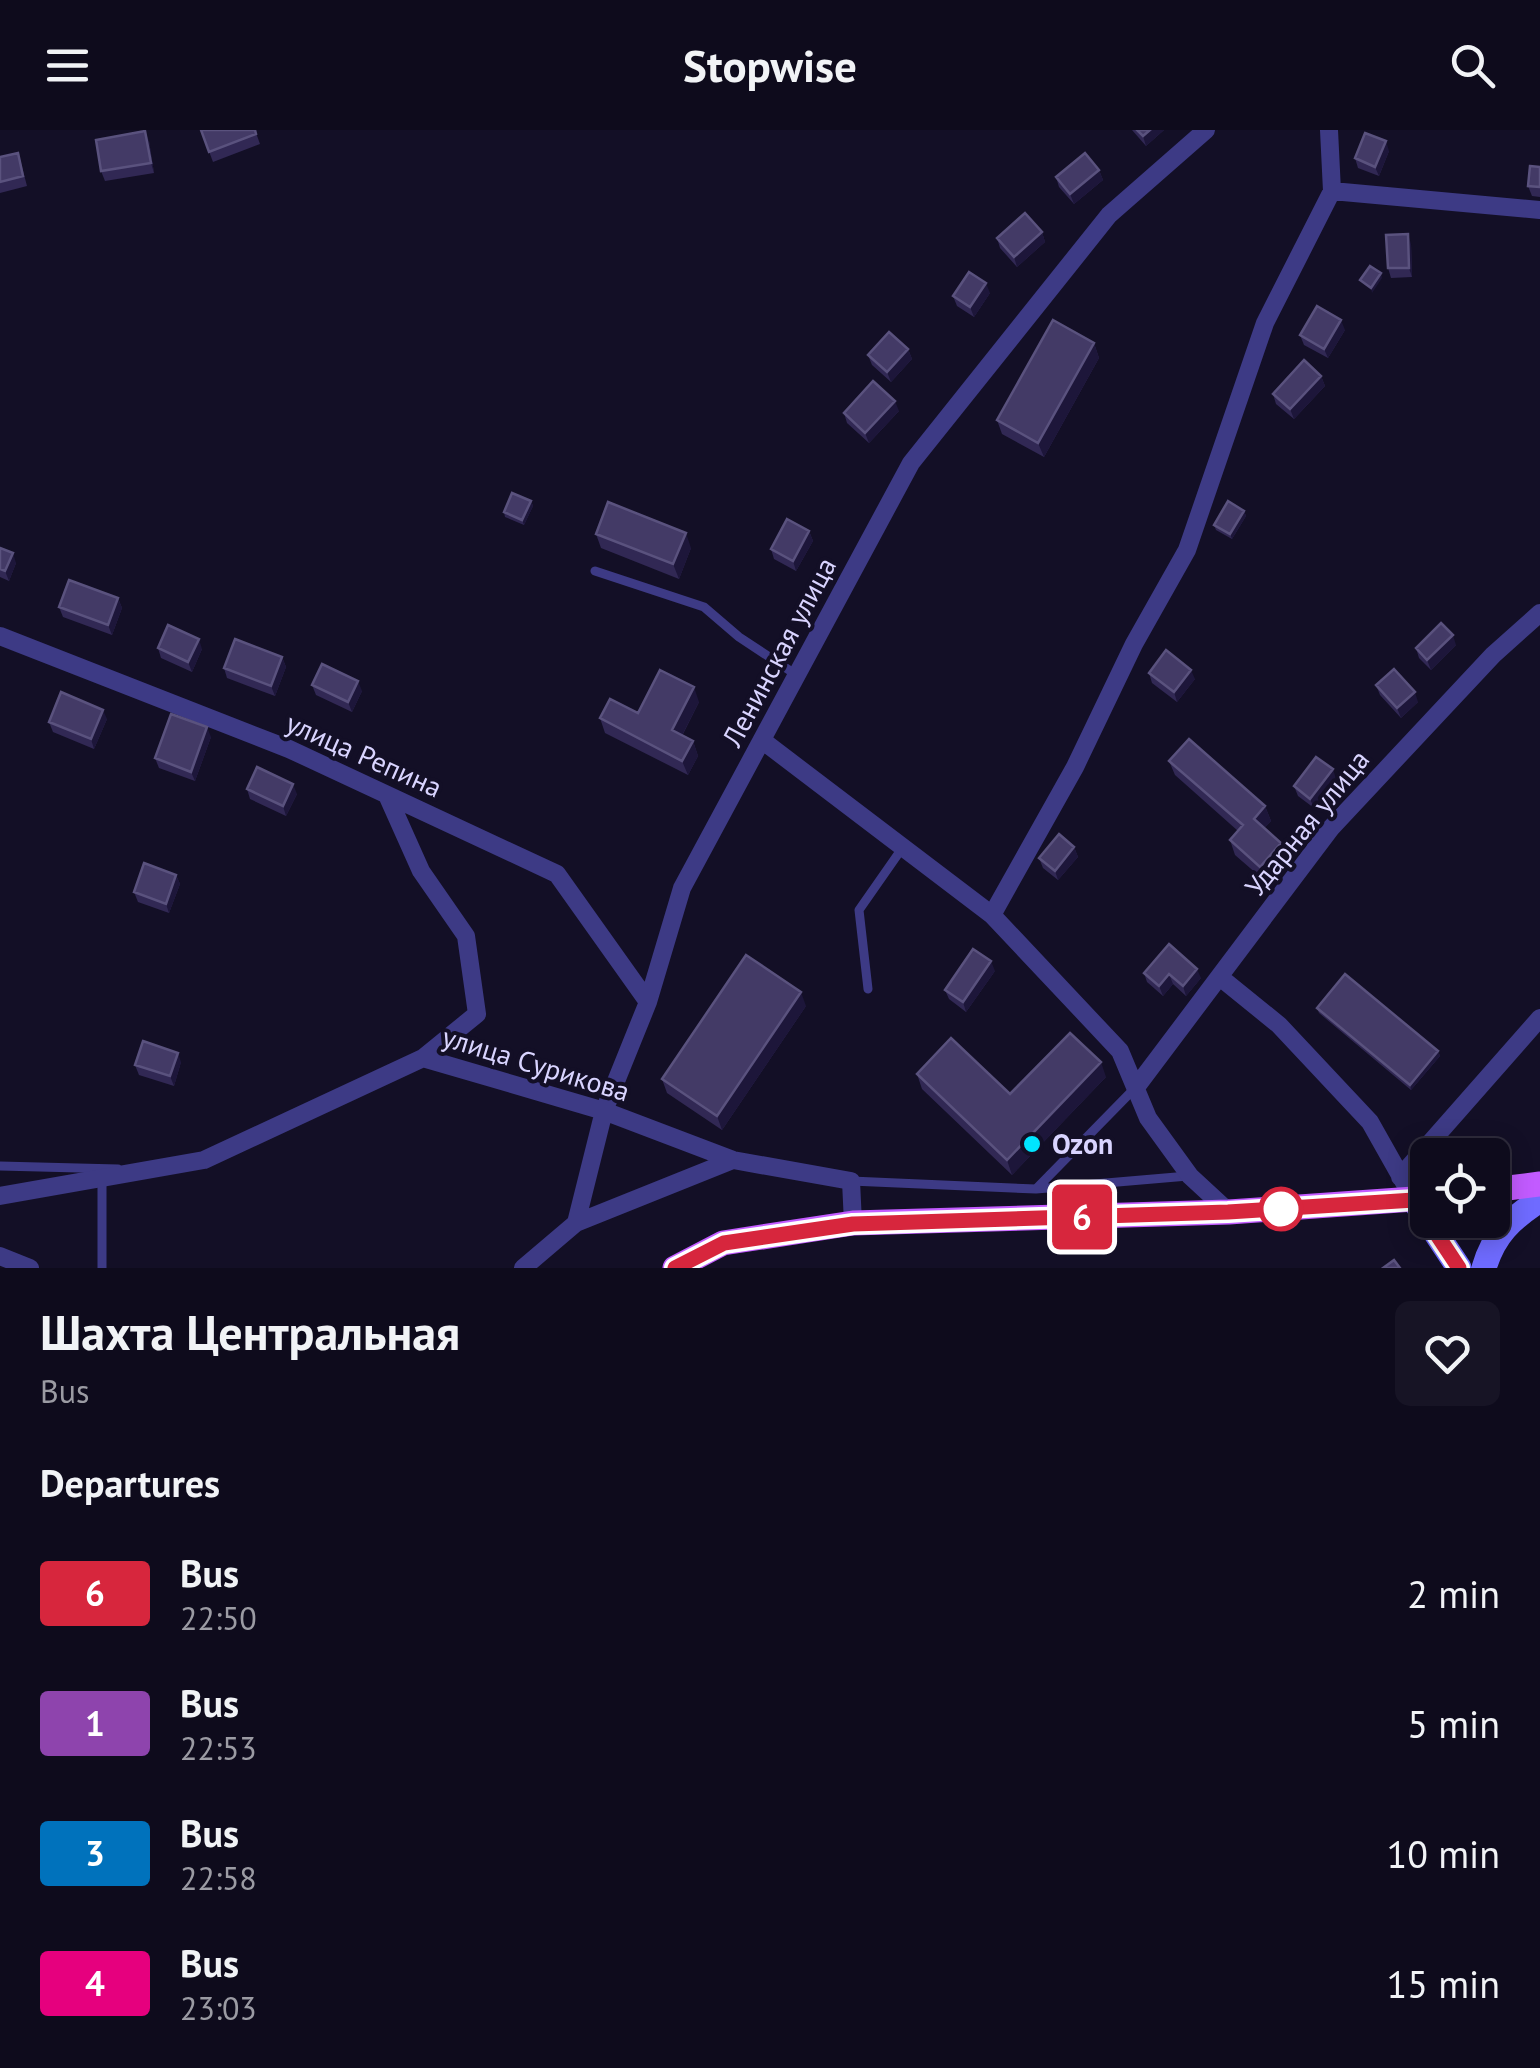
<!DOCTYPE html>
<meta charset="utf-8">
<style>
body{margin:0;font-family:"PT Sans",sans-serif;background:#171425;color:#f1f3f6;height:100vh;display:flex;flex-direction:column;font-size:38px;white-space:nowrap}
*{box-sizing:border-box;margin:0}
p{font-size:32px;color:#9b9ba3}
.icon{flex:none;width:55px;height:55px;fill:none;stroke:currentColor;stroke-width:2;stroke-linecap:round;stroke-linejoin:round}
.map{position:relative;height:1138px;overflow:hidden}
.drawer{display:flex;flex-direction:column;background:#0e0b1c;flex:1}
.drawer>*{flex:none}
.badge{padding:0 20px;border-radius:8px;font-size:35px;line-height:65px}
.fabs{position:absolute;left:1410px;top:1008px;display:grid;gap:20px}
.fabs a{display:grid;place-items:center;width:100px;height:100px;border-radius:15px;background:#0e0b1c;box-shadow:0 5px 25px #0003,0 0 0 2px #2e2b3b;font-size:50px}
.map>.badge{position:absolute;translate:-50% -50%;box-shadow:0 0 0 5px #fff}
h2{padding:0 40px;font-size:38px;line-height:90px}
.round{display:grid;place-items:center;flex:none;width:105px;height:105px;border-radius:15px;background:#171425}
.headline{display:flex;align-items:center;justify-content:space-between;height:170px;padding:0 40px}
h1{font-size:48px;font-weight:700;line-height:75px}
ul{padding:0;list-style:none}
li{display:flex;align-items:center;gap:30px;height:130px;padding:0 40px}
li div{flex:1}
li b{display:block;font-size:38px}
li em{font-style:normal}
li .badge{min-width:110px;font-weight:700;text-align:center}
header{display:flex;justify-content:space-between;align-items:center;height:130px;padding:0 40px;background:#0e0b1c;font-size:45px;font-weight:700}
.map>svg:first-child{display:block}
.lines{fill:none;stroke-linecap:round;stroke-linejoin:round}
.lane{stroke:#3d3a85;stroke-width:9}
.street{stroke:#3d3a85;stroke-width:18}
.secondary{stroke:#6f6bff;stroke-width:25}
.primary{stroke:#c25bff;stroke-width:25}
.wall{fill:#312854}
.shaded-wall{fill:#1d163a}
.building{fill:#433a66;stroke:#5a527e;stroke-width:2.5}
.line-casing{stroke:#fff;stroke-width:22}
.line{stroke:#d7263d;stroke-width:15}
.poi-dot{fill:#00e5ff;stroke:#130f26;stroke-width:4}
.stop-dot{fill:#fff;stroke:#d7263d;stroke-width:5}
.labels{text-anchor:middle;stroke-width:8;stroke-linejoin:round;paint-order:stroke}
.street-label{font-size:28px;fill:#d9d4ff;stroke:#130f26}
.poi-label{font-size:28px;font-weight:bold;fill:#d9d4ff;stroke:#130f26;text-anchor:start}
</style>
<header><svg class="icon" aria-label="menu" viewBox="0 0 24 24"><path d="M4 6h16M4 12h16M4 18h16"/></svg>Stopwise<svg class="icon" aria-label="search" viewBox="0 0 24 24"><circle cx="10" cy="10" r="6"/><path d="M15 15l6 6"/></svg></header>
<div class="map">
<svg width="1540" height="1138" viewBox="0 0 1540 1138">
<rect width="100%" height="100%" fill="#130f26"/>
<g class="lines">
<!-- lane -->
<path class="lane" d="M595,441L704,477L739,507L795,544
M868,859L859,780L903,717
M0,1036L118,1039
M102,1049V1138
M851,1051L1036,1059L1188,1046
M1037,1058L1135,958"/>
<!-- street -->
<path class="street" d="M1332,61L1540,80
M0,506L289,619L557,744L648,872
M763,611L992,785L1120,921L1148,988L1190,1046L1229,1082
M387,665L421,741L466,806L477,884L423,928
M992,785L1075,637L1134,514L1187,420L1265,193L1332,61L1329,0
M1221,848L1279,895L1370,992L1414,1070
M1137,956L1331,698L1493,525L1540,483
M1400,1047L1540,888
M0,1066L204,1030L423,928L604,981L733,1030L851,1051L853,1093
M576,1093L733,1030
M0,1126L30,1138
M523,1138L576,1093L604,981L648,872L682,758L911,333L1109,85L1206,0"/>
<!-- secondary -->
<path class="secondary" d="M1414,1070L1459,1138
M1484,1138C1494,1104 1511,1089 1540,1070"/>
<!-- primary -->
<path class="primary" d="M1492,1060L1540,1054
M675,1138L723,1113L853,1093L1229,1082L1428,1068"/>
</g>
<!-- wall -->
<path class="wall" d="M201,0H255L260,14L213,32Z
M1132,0H1164L1146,16Z
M149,11L154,43L105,51L101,41Z
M1389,21L1379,46L1358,38L1355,28Z
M0,27L21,33L27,56L0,63Z
M1540,37V67L1532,66L1528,56Z
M1099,40L1103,50L1074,74L1059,57L1056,47Z
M1042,102L1045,112L1017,137L1000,118L997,108Z
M1411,114L1412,147L1391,148L1388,138Z
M990,163L974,187L957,176L953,166Z
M1345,200L1328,228L1304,215L1300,205Z
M1094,213L1099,228L1044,327L1002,304L997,290Z
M908,219L912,229L891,252L872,235L868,225Z
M1321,246L1325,256L1294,289L1276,274L1273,264Z
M899,281L869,313L847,293L844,283Z
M531,371L533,376L524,395L505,387L504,382Z
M1244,381L1246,386L1232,409L1216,400L1214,395Z
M809,401L813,411L796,441L774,429L771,419Z
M596,404L691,418L679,449L601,418Z
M0,418L16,433L9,451L0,447Z
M118,468L122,478L112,505L63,487L59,477Z
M1456,515L1431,540L1419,528L1416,518Z
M158,518L202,519L192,542L161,528Z
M282,527L286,537L275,566L227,548L224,538Z
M1149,543L1195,549L1177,572L1152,553Z
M312,555L362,561L352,582L316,565Z
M1376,555L1418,572L1401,588L1380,565Z
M699,572L682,606L693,611L698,626L688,645L605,603L600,588Z
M107,589L94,619L53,602L49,592Z
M211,607L195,651L159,638L155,628Z
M1169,631L1265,676L1271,691L1264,698L1281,713L1286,727L1265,751L1235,725L1230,710L1238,701L1175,645Z
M1336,649L1314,678L1298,666L1294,656Z
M247,659L297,664L286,686L250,669Z
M1074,717L1078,727L1058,750L1043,738L1039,728Z
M176,745L180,754L169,783L138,772L134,762Z
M995,841L966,882L949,869L945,860Z
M1144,843L1201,848L1186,866L1173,854L1163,866L1147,852Z
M806,876L722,1000L667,963L662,949Z
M1317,878L1438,921L1440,926L1411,960L1319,883Z
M181,932L174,956L139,945L135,935Z
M917,944L1010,964L1106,947L1012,1045L922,959Z"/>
<!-- shaded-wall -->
<path class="shaded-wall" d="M1150,0H1164L1146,16L1143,6Z
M145,1L149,11L154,43L151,33Z
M1386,11L1389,21L1379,46L1375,37Z
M1099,40L1103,50L1074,74L1070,64Z
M1042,102L1045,112L1017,137L1014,127Z
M1408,104L1411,114L1412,147L1409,138Z
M1381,143L1382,148L1372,163L1371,158Z
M986,153L990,163L974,187L970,177Z
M1341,190L1345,200L1328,228L1324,219Z
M1094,213L1099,228L1044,327L1038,313Z
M908,219L912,229L891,252L887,242Z
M1321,246L1325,256L1294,289L1290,279Z
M895,271L899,281L869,313L865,303Z
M531,371L533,376L524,395L522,390Z
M1244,381L1246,386L1232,409L1230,404Z
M809,401L813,411L796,441L793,431Z
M686,403L691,418L679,449L673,434Z
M13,423L16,433L9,451L5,441Z
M118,468L122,478L112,505L108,495Z
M1453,505L1456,515L1431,540L1427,530Z
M199,509L202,519L192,542L188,532Z
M282,527L286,537L275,566L271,556Z
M1191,540L1195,549L1177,572L1174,562Z
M358,551L362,561L352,582L348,572Z
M694,557L699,572L677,615L672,600Z
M1415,562L1418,572L1401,588L1397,578Z
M103,580L107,589L94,619L91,609Z
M207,597L211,607L195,651L191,642Z
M693,611L698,626L688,645L682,631Z
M1333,639L1336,649L1314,678L1310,669Z
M293,654L297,664L286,686L283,676Z
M1265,676L1271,691L1259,703L1254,689Z
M1281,713L1286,727L1265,751L1260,737Z
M1074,717L1078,727L1058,750L1055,741Z
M176,745L180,754L169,783L166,774Z
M991,831L995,841L966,882L963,872Z
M1197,839L1201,848L1186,866L1183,856Z
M1169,844L1173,854L1163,866L1159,856Z
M801,862L806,876L722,1000L717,986Z
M1438,921L1440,926L1411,960L1410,955Z
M178,923L181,932L174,956L170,946Z
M1101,932L1106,947L1012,1045L1007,1030Z"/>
<!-- building -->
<path class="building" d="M201,0H255L256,4L209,22Z
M1137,0H1150L1143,6Z
M145,1L151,33L101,41L96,10Z
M1365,3L1386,11L1375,37L1355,28Z
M18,23L23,46L0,52V27Z
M1085,23L1099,40L1070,64L1056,47Z
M1530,36L1540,37V57L1528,56Z
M1025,83L1042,102L1014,127L997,108Z
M1408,104L1409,138H1388L1386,105Z
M1370,136L1381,143L1371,158L1360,150Z
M969,142L986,153L970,177L953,166Z
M1317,176L1341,190L1324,219L1300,205Z
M1053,190L1094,213L1038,313L997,290Z
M889,202L908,219L887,242L868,225Z
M1304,230L1321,246L1290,279L1273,264Z
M873,251L895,271L865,303L844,283Z
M512,363L531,371L522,390L504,382Z
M1228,371L1244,381L1230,404L1214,395Z
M608,372L686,403L673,434L596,404Z
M787,389L809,401L793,431L771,419Z
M0,418L13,423L5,441L0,439Z
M69,450L118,468L108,495L59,477Z
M1441,493L1453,505L1427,530L1416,518Z
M168,495L199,509L188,532L158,518Z
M235,509L282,527L271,556L224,538Z
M1166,520L1191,540L1174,562L1149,543Z
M322,534L358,551L348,572L312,555Z
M1394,539L1415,562L1397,578L1376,555Z
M660,540L694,557L672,600L693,611L682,631L600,588L610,569L638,583Z
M61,562L103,580L91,609L49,592Z
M171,584L207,597L191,642L155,628Z
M1189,609L1265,676L1254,689L1281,713L1260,737L1230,710L1243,695L1169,631Z
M1316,627L1333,639L1310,669L1294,656Z
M257,637L293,654L283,676L247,659Z
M1059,704L1074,717L1055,741L1039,728Z
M144,733L176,745L166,774L134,762Z
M1169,814L1197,839L1183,856L1169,844L1159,856L1144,843Z
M973,819L991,831L963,872L945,860Z
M746,825L801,862L717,986L662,949Z
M1345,844L1438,921L1410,955L1317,878Z
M1070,903L1101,932L1007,1030L917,944L951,908L1010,964Z
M143,911L178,923L170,946L135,935Z
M1394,1130L1400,1138H1383Z"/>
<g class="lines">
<!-- line casing -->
<g class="line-casing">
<path id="line" d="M675,1138L724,1113L853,1094L1228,1082L1414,1070L1459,1138"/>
</g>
<!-- line -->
<use href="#line" class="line"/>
</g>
<!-- markers -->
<circle class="poi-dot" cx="1032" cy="1014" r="10"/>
<circle class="stop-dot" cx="1281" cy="1079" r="20"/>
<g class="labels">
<!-- street labels -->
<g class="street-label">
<text transform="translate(779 522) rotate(-62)" y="10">Ленинская улица</text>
<text transform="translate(364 625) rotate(24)" y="10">улица Репина</text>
<text transform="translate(1307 693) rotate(-51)" y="10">Ударная улица</text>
<text transform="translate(536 934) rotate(17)" y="10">улица Сурикова</text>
</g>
<!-- poi labels -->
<g class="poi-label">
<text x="1052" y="1024">Ozon</text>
</g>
</g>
</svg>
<div class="fabs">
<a><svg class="icon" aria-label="locate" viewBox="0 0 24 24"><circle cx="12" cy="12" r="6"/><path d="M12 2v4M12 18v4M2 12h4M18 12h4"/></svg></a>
</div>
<b class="badge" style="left:1082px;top:1087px;background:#d7263d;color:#fff">6</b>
</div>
<section class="drawer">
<div class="headline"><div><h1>Шахта Центральная</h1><p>Bus</p></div><a class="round"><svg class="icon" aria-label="heart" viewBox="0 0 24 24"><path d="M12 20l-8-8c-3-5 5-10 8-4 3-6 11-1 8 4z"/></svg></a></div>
<h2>Departures</h2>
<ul>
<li><span class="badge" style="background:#d7263d;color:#fff">6</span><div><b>Bus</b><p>22:50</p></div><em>2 min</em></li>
<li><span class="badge" style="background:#8e44ad;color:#fff">1</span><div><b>Bus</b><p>22:53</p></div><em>5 min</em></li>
<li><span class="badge" style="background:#0072bc;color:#fff">3</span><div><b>Bus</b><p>22:58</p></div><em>10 min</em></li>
<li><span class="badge" style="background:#e6007e;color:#fff">4</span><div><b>Bus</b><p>23:03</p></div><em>15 min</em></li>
</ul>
</section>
